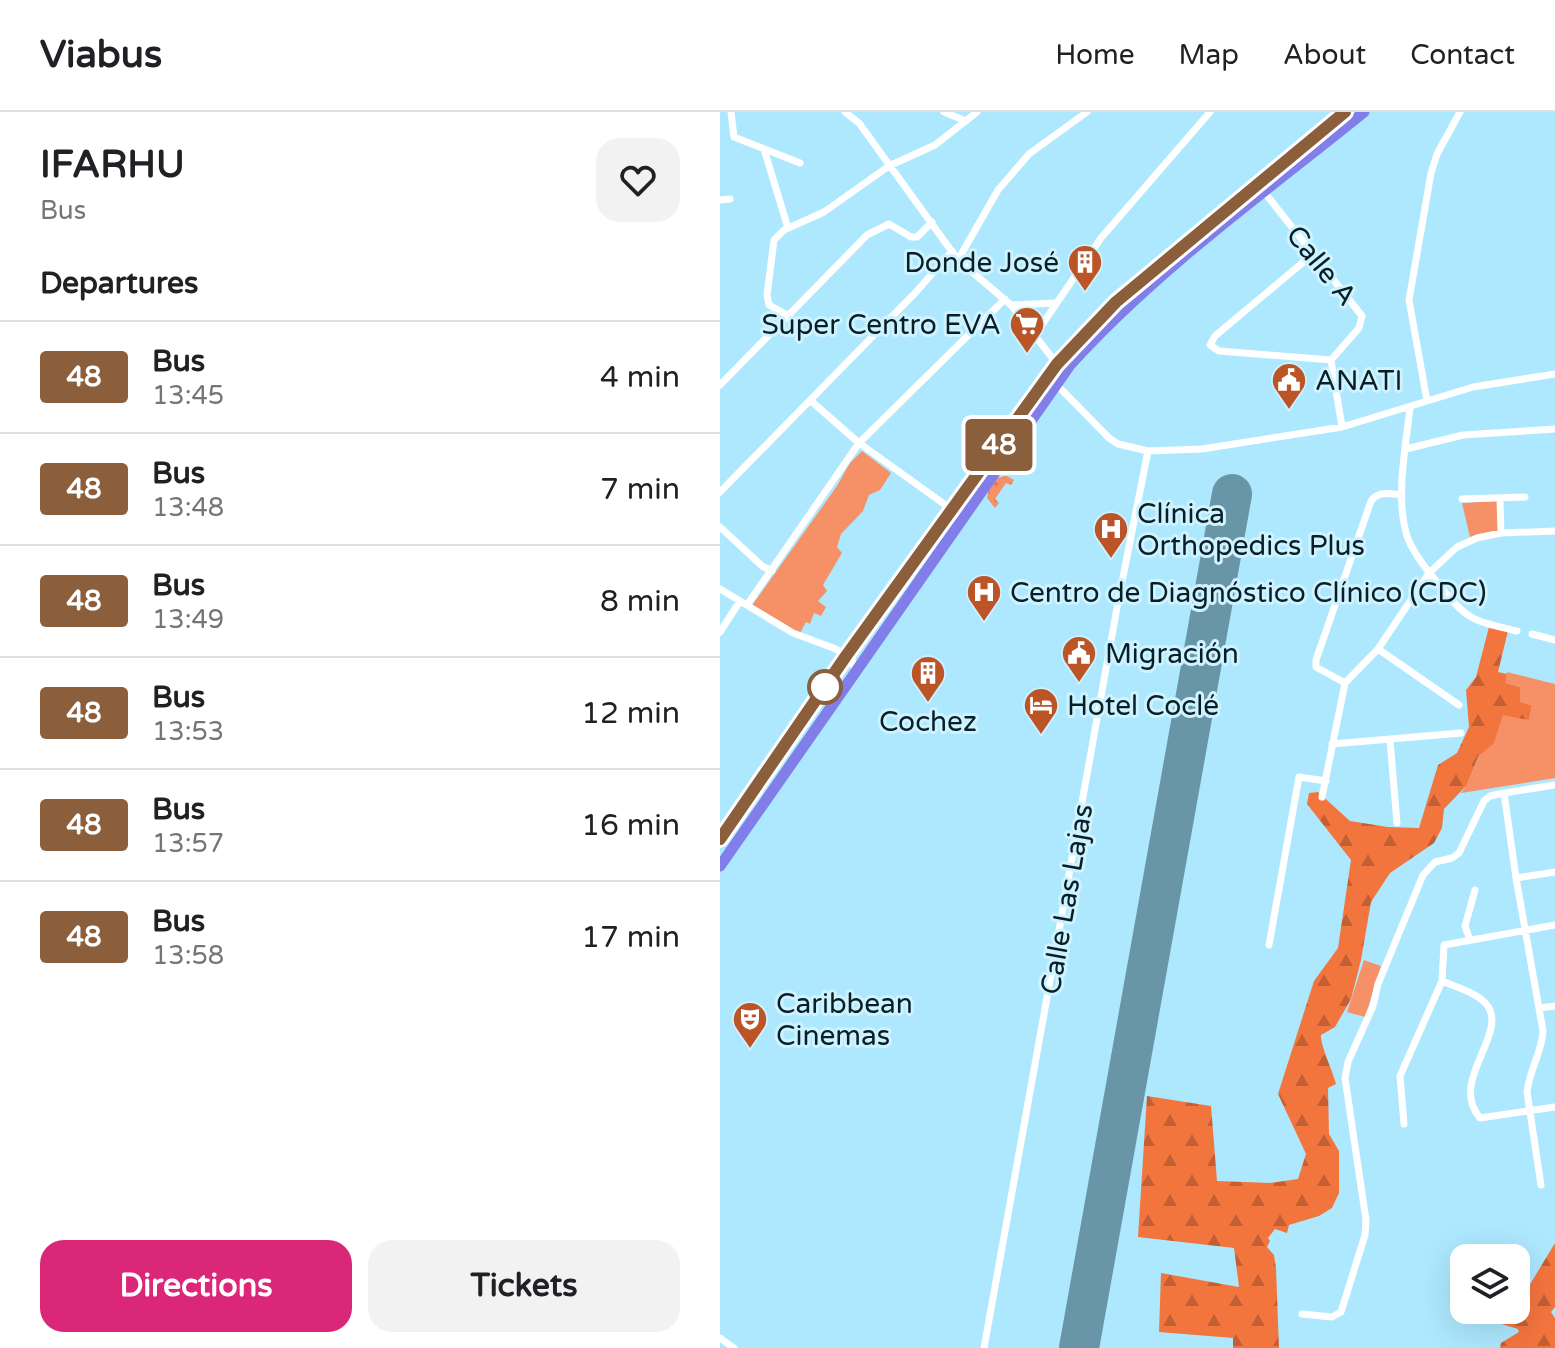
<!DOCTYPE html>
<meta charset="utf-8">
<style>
body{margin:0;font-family:"Varela Round",sans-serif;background:#f2f2f2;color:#202124;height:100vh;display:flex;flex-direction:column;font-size:30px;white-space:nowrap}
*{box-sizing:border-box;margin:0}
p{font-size:26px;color:#757577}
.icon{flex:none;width:44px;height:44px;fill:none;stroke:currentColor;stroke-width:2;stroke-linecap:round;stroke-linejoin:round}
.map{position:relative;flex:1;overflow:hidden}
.side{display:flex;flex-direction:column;background:#fff;width:720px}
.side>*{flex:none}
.badge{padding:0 16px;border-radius:6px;font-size:28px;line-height:52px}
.buttons{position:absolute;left:730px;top:1132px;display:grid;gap:16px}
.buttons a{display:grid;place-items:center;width:80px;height:80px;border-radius:16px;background:#fff;box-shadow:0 8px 32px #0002;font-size:40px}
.map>.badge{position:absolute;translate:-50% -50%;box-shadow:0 0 0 4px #fff}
h2{padding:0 40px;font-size:30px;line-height:72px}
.round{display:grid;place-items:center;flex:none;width:84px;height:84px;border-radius:24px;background:#f2f2f2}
.head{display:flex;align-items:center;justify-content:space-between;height:136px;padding:0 40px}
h1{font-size:38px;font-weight:700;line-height:60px}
.action{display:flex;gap:16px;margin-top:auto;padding:16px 40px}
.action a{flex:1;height:92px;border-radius:24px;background:#db2777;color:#fff;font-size:32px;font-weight:700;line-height:92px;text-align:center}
.action a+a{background:#f2f2f2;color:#202124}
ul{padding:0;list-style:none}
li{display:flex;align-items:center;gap:24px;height:112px;padding:0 40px;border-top:2px solid #e0e0e0}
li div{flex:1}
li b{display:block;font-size:30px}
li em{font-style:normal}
li .badge{min-width:88px;font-weight:700;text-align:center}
header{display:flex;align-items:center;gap:48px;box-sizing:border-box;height:112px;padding:0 40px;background:#fff;border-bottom:2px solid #e0e0e0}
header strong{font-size:38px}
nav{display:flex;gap:44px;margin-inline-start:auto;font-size:28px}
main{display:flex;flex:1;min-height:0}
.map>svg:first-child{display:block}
.grass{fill:url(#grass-dots)}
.forest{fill:url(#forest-firs)}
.park{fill:#f69067}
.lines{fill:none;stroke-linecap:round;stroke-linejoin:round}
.runway{stroke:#6996a6;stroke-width:40}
.minor{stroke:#fff;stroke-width:7}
.highway{stroke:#817ee9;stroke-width:11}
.line-casing{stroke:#fff;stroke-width:18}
.line{stroke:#8b5e3c;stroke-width:12}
.stop-dot{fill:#fff;stroke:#8b5e3c;stroke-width:4}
.labels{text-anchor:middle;stroke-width:6;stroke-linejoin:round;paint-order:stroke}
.poi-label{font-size:28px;fill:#071f27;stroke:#cff2ff;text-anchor:start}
.street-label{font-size:28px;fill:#071f27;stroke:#cff2ff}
</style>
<header>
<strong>Viabus</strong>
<nav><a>Home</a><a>Map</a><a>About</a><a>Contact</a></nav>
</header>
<main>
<section class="side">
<div class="head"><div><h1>IFARHU</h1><p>Bus</p></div><a class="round"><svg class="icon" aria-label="heart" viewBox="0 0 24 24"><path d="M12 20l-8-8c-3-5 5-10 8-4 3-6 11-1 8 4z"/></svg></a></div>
<h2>Departures</h2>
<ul>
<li><span class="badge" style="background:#8b5e3c;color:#fff">48</span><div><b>Bus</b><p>13:45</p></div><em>4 min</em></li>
<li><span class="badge" style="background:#8b5e3c;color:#fff">48</span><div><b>Bus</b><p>13:48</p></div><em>7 min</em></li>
<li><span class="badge" style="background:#8b5e3c;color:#fff">48</span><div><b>Bus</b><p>13:49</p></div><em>8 min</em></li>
<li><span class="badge" style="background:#8b5e3c;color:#fff">48</span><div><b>Bus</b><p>13:53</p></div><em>12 min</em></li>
<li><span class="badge" style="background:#8b5e3c;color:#fff">48</span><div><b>Bus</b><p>13:57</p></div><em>16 min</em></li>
<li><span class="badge" style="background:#8b5e3c;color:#fff">48</span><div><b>Bus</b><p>13:58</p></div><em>17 min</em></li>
</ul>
<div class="action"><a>Directions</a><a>Tickets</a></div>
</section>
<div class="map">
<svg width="835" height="1236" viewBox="0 0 835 1236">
<defs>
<pattern id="grass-dots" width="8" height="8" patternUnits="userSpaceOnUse" patternTransform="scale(2)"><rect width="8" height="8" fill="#f69067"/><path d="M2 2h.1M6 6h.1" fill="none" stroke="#d17c59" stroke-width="1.8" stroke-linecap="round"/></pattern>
<pattern id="forest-firs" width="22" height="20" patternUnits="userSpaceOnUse" patternTransform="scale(2)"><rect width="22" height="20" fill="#f3753e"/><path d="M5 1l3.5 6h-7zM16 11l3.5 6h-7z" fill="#c35f34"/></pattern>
</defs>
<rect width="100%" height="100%" fill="#ade8fe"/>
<!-- grass -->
<path class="grass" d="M309,332L316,336L313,341L308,339L294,360L289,354L291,345L298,334Z
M287,364L294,368L291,373L286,371L275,387L279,391L275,396L267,386L269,377L275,366Z"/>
<!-- forest -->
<path class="forest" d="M769,515L788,519L778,560L787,562L786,571L800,575L812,594L809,609L783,604L774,632L758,645L747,673L724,697L722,716L714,731L670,761L651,790L641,848L631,887L615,915L601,923C600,933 613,959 616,972L608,976L609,1022L619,1039V1081L612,1096L599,1104L569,1113L567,1121L555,1117L548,1126L550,1129L547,1135L554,1143L556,1156L559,1236H513V1226L439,1220L441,1161L519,1175L514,1136L418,1125L427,984L491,994L497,1069L550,1071L578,1067L586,1042L558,982L594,869L618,836L631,748L587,692L589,681L598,680L630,709L668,715L699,716L718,653L737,641L749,615L746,578L756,565Z
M835,1131V1195L831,1200L835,1206V1236H780L781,1231L799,1220L798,1217L778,1211L773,1206L776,1198H796V1181L806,1179Z"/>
<!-- park -->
<path class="park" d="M142,339L171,361L160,378L149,383L143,399L121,422L117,435L122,441L103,473L107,479L98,489L106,495L101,504L94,501L90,512L86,510L79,523L31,495L117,374L130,351Z
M778,389L779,419L750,425L742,391Z
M787,560L835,572V666L741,681L747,673L758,645L774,632L783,603L809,608L812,594L800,590V575L785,571Z
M644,848L661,854L645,905L627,900Z"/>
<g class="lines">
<!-- runway -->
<path class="runway" d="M359,1236L512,382"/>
<!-- minor -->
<path class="minor" d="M11,0L14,25L80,51
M125,0L139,11L238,148L291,193L337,252
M224,0L246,9
M44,37L68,116
M545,81L642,204L639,216L611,248L622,315
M0,88L10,87
M593,142L495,224L490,233L499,239L611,248
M238,148L278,78L309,42L367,0
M291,193L336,191
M69,204L49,193L47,183L54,128L64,118L104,100L169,54L215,33L257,0
M315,223L381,126L490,0
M336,272L389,326L398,332L428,339L482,337L622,315L753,275L835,262
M0,273L147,123L169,112L191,125H197L212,110
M90,288L139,331L234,399
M707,289L689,188L711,61L717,42L740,0
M690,295C686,335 675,384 687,424C693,441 705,456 717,470C747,508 750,508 797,519
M686,337L743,323L835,317
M0,380L196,180L232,139
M780,386L781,421
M742,387L805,385
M0,415L42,454L52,459
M0,477L73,521L116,537L132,548L135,559
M27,493L139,331L285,187
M0,520L20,489
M812,522L835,528
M658,537L739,593
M625,571L596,555V548L651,389C659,378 671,382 682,383
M670,628L677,711
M612,632L741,621
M602,685L625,571L658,537L709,461L737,435L757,426L781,421L835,419
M796,766L835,760
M750,828L745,814L755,778
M549,833L579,665L606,669
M722,869C736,875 758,881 767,893C789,922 728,969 760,1006L835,995
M820,896L835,894
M684,1012L680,964L722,869L724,833L835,813
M821,1073L807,980C809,959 822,940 823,919L796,766L784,681L835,673
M582,1202L612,1205L621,1200L645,1123L646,1108L625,966L628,950L653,894L658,872L703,763L715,750L732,746L739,741L764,689L770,684L784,681
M0,1226L14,1236
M264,1236L398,490L428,339"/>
<!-- highway -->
<path class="highway" d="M0,727L126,544L337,252L396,190L625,0
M0,754L350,253C437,157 544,81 644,0"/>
</g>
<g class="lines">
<!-- line casing -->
<g class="line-casing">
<path id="line" d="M0,727L126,544L337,252L396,190L625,0"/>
</g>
<!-- line -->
<use href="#line" class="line"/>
</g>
<!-- icons -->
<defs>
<g id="building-pin" transform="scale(1.8)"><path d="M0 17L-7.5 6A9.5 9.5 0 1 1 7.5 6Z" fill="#bb5528" stroke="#cff2ff"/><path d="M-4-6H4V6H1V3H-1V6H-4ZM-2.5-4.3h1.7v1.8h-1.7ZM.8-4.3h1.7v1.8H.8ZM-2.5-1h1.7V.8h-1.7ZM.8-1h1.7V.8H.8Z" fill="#fff"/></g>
<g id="supermarket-pin" transform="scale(1.8)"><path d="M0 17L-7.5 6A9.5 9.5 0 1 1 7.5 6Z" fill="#bb5528" stroke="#cff2ff"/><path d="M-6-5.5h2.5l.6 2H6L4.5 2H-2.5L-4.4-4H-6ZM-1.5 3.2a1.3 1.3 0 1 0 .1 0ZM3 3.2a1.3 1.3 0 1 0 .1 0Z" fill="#fff"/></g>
<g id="civic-pin" transform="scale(1.8)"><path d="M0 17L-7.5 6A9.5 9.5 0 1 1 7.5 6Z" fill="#bb5528" stroke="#cff2ff"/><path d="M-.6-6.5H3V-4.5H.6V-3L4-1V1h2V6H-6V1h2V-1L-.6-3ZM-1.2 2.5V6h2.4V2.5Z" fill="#fff"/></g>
<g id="hospital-pin" transform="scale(1.8)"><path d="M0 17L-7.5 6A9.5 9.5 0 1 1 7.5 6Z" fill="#bb5528" stroke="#cff2ff"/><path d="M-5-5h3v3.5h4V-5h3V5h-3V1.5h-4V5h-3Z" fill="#fff"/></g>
<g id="hotel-pin" transform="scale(1.8)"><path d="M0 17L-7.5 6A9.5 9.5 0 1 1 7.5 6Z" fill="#bb5528" stroke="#cff2ff"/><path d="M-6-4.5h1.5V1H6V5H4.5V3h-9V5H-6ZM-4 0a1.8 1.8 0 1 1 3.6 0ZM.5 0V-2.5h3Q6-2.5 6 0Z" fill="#fff"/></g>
<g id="theatre-pin" transform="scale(1.8)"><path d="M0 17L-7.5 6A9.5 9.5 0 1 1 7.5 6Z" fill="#bb5528" stroke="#cff2ff"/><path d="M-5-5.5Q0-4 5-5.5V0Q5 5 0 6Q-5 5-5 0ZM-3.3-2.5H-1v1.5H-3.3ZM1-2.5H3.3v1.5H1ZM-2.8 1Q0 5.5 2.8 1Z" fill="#fff"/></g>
</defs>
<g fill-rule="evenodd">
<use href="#building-pin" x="365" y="150"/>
<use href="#supermarket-pin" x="307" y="212"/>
<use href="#civic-pin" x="569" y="268"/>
<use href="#hospital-pin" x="391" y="417"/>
<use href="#hospital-pin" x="264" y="480"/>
<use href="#civic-pin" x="359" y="541"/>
<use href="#building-pin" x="208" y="561"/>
<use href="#hotel-pin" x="321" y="593"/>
<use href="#theatre-pin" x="30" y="907"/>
</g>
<!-- markers -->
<circle class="stop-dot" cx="105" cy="575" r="16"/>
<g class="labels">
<!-- poi labels -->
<g class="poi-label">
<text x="339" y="160" text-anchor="end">Donde José</text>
<text x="281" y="222" text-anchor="end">Super Centro EVA</text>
<text x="595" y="278">ANATI</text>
<text x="417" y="411">Clínica<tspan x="417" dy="32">Orthopedics Plus</tspan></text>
<text x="290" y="490">Centro de Diagnóstico Clínico (CDC)</text>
<text x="385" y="551">Migración</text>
<text x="347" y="603">Hotel Coclé</text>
<text x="208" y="619" text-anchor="middle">Cochez</text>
<text x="56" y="901">Caribbean<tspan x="56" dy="32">Cinemas</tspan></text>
</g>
<!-- street labels -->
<g class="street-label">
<text transform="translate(602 153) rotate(51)" y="10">Calle A</text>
<text transform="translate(346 787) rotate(-80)" y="10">Calle Las Lajas</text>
</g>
</g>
</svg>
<div class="buttons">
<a><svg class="icon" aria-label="layers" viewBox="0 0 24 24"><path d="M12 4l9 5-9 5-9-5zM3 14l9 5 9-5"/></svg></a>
</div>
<b class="badge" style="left:279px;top:333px;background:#8b5e3c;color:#fff">48</b>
</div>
</main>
